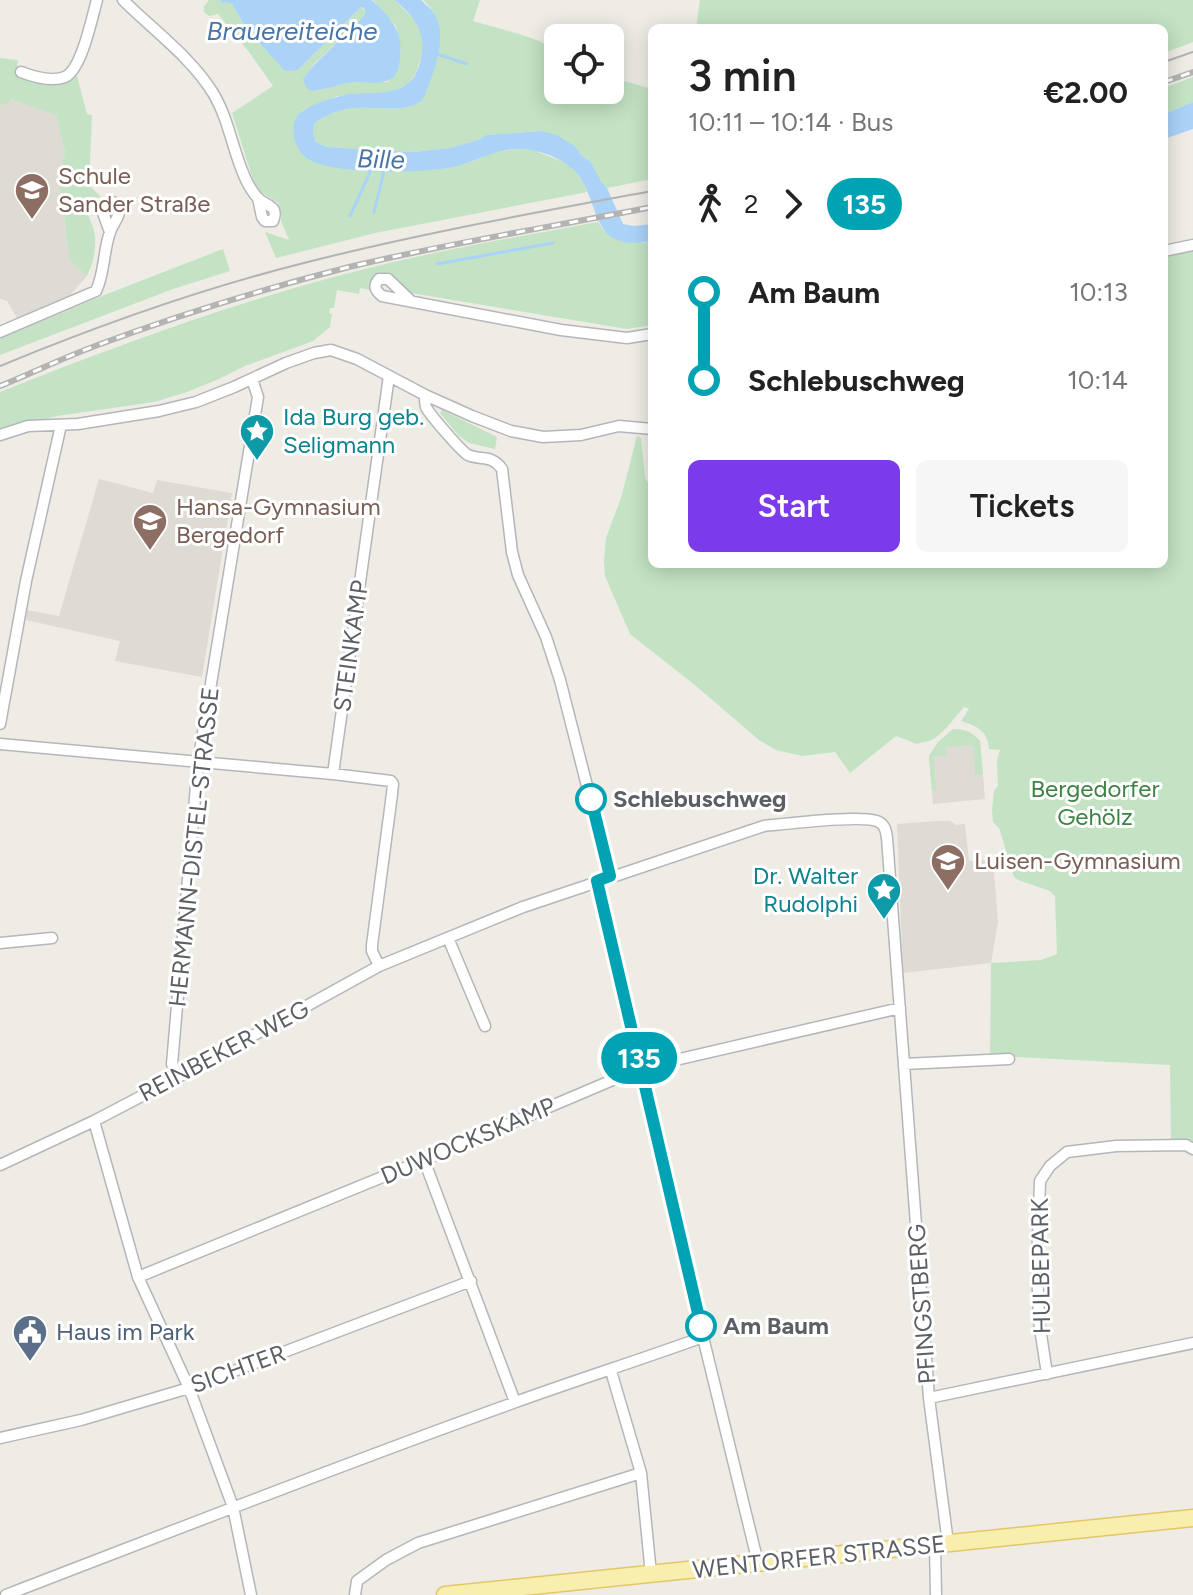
<!DOCTYPE html>
<meta charset="utf-8">
<style>
body{margin:0;font-family:Figtree,sans-serif;background:#f6f6f6;color:#222;height:100vh;display:flex;flex-direction:column;font-size:30px;white-space:nowrap}
*{box-sizing:border-box;margin:0}
p{font-size:26px;color:#767676}
.icon{flex:none;width:44px;height:44px;fill:none;stroke:currentColor;stroke-width:2;stroke-linecap:round;stroke-linejoin:round}
.map{position:relative;flex:1;overflow:hidden}
.drawer{position:absolute;left:648px;top:24px;width:520px;height:544px;display:flex;flex-direction:column;background:#fff;border-radius:12px;box-shadow:0 4px 20px #0003}
.drawer>*{flex:none}
.badge{padding:0 16px;border-radius:26px;font-size:28px;line-height:52px}
.buttons{position:absolute;left:544px;top:24px;display:grid;gap:16px}
.buttons a{display:grid;place-items:center;width:80px;height:80px;border-radius:12px;background:#fff;box-shadow:0 4px 20px #0003;font-size:40px}
.map>.badge{position:absolute;translate:-50% -50%;box-shadow:0 0 0 4px #fff}
.legs{display:flex;align-items:center;gap:12px;height:88px;padding:0 40px;font-size:26px}
.legs p{margin-inline-start:auto}
.summary{display:flex;align-items:center;justify-content:space-between;height:136px;padding:0 40px}
h1{font-size:44px;font-weight:600;line-height:60px}
.action{display:flex;gap:16px;margin-top:auto;padding:16px 40px}
.action a{flex:1;height:92px;border-radius:12px;background:#7c3aed;color:#fff;font-size:32px;font-weight:600;line-height:92px;text-align:center}
.action a+a{background:#f6f6f6;color:#222}
ul{padding:0 40px;list-style:none}
li{display:flex;align-items:center;gap:28px;height:88px;font-size:30px}
li i{display:grid;place-items:center;width:12px;height:100%;margin:0 10px;background:currentColor}
li i::after{content:'';width:20px;height:20px;margin:-10px;border:6px solid;border-radius:50%;background:#fff}
li p{margin-inline-start:auto}
li:first-child i{background:linear-gradient(#0000 50%,currentColor 0)}
li:last-child i{background:linear-gradient(currentColor 50%,#0000 0)}
.map>svg:first-child{display:block}
.education{fill:#dddbd3}
.green{fill:#c3e3c4}
.water{fill:#abd3f8}
.lines{fill:none;stroke-linecap:round;stroke-linejoin:round}
.stream{stroke:#abd3f8;stroke-width:3}
.street-casing{stroke:#b5b6ba;stroke-width:13}
.primary-casing{stroke:#e5c666;stroke-width:19}
.street{stroke:#fff;stroke-width:10}
.primary{stroke:#f8efaf;stroke-width:16}
.tram{stroke:#b3b3b4;stroke-width:2}
.rail-casing{stroke:#b3b3b4;stroke-width:6}
.rail{stroke:#fff;stroke-width:3;stroke-dasharray:9;stroke-linecap:butt}
.line-1-casing{stroke:#fff;stroke-width:18}
.line-1{stroke:#00a3b4;stroke-width:12}
.stop-1-dot{fill:#fff;stroke:#00a3b4;stroke-width:4}
.labels{text-anchor:middle;stroke-width:6;stroke-linejoin:round;paint-order:stroke}
.education-label{font-size:24px;fill:#785e54;stroke:#fff;text-anchor:start}
.culture-label{font-size:24px;fill:#0d838f;stroke:#fff;text-anchor:start}
.street-label{font-size:24px;fill:#5c5f64;stroke:#fff}
.park-label{font-size:24px;fill:#3d8243;stroke:#fff}
.stop-label{font-size:24px;font-weight:bold;fill:#5c5f64;stroke:#fff;text-anchor:start}
.service-label{font-size:24px;fill:#4e5e75;stroke:#fff;text-anchor:start}
.water-label{font-size:26px;font-style:italic;fill:#4974a8;stroke:#fff}
</style>
<div class="map">
<svg width="1193" height="1595" viewBox="0 0 1193 1595">
<rect width="100%" height="100%" fill="#eeece5"/>
<!-- education -->
<path class="education" d="M11,99L56,114L65,152L59,181L70,261L87,276L70,295L17,318L7,301L0,299V104L8,105Z
M99,479L153,493L157,480L232,493L202,677L115,661L120,641L26,620L27,610L59,616Z
M980,741L985,799L933,804L929,756L944,745Z
M937,821H950L956,825L965,824L969,861L993,859L998,922L991,963L903,973L897,824Z"/>
<!-- green -->
<path class="green" d="M209,0H221V4L226,2L232,4L246,28L259,43L298,70L361,7L367,12L363,17L313,65L304,79L306,86L311,90L318,91L349,82H387L397,73L401,52L396,26L373,0H394L415,20L421,33L423,41L421,58L416,73L407,85L395,91L381,94L337,96L303,110L293,129L348,170L412,171L448,168L476,160L491,153L516,149L533,150L566,163L575,171L584,183L587,192L375,233L276,258L265,232L289,240L281,221V212L278,203L261,192L254,183L232,113L273,86L249,52L218,14L209,16L204,12V6Z
M423,0H480L473,21C502,30 532,35 558,51V90H610V77L652,89V179L607,188L601,181L590,161L581,155L576,147L541,131L486,135L478,140L450,148L413,152L327,147L316,142L313,133L314,124C325,115 340,109 355,108C376,106 406,114 423,100C434,69 454,26 423,0Z
M700,0H1193V42L1164,53V28H696Z
M0,58L18,60L16,74C34,82 58,87 77,76L87,114L92,115L89,185L101,197L88,199C85,219 94,222 95,237C96,249 93,265 87,276L70,261L59,181L65,152L56,115L11,99L8,105L0,104Z
M1193,77V102L1164,114V88Z
M598,222L604,231L644,243L652,241V325L627,329L411,293L390,274C378,272 371,278 370,290L360,288L359,294L337,290L334,308H330L329,313L332,314L330,327L313,341L245,366L219,379L187,392L154,402L57,416L0,430V392C116,346 232,303 353,272C433,251 516,237 598,222Z
M223,249L230,271L173,289L0,355V339L107,294Z
M1193,252V1141L1171,1140L1170,1065L1015,1057L990,1060L991,963L1041,960L1057,954L1055,896L1050,891L1018,880L1014,877L999,828L993,822L992,810L994,791L998,786L997,760L1000,750L989,749C988,731 977,726 961,721L969,709L964,707C956,716 941,737 929,741C925,742 921,742 917,744L896,736L850,773L835,752L802,756L776,750L759,740L696,686L630,634L605,576L604,561L606,538L621,498L637,436L641,438L645,478L652,489V564H1164V257Z
M442,410L497,437L495,449L469,443L458,435L440,413Z
M953,729C965,729 973,732 980,741L983,774L975,775L973,745L946,747V755L933,756L936,790L932,791L929,756L938,742Z"/>
<!-- water -->
<path class="water" d="M221,0H372C391,18 404,32 400,59C399,67 398,76 389,80C377,86 359,80 346,83C338,85 316,93 310,90C305,87 305,84 303,79L313,66L363,17L366,12L364,8L361,7L298,70L285,71L246,28L232,4L226,2L221,4Z
M394,0C402,0 414,0 421,0C423,1 424,3 425,4C455,25 433,74 423,100C406,114 376,106 355,108C340,109 325,115 314,124L313,133L316,142L327,147L413,152L450,148L478,140L486,135L541,131L557,135L576,147L581,155L590,161L601,181L607,188L623,224L634,226L652,224V241C597,250 602,222 584,184C573,161 542,149 517,149C492,150 472,164 448,168C416,173 338,175 310,160C300,155 296,146 294,136C293,130 293,123 296,118C302,106 337,96 350,94C385,92 418,98 422,50C424,28 411,13 394,0Z
M1193,102V129L1164,139V114Z"/>
<g class="lines">
<!-- stream -->
<path class="stream" d="M437,54L467,64
M374,212L384,171
M350,216L371,170
M437,264L553,243"/>
<!-- street casing -->
<g class="street-casing">
<path id="street" d="M123,0C153,30 191,57 213,93C230,121 233,155 248,184C251,189 255,196 259,199C268,207 279,206 273,221H265L262,217L258,198
M21,72C34,77 52,82 65,77C82,69 92,17 97,0
M1164,251L1193,245
M410,300L388,279H379C373,286 375,290 382,296L561,330L627,338L652,334
M0,332L96,291C105,272 103,252 110,232C113,223 119,219 120,208L113,202L105,204L102,210L110,232
M425,395C425,399 425,403 426,407C429,414 462,452 468,455C482,461 491,454 502,469L512,552L518,575L546,637L560,680L610,876
M0,435L28,426L78,424L159,411L196,402L234,387L286,363L314,353L331,350L357,359L425,395L472,416L511,431L543,437L581,435L619,426L652,429
M0,724L26,581L61,425
M0,744L333,774L391,781L393,784L392,794L372,945V951L379,966
M333,774L389,376
M597,881L703,1337L758,1563
M448,938L485,1026
M0,943L52,938
M904,1064L1009,1059
M178,1077L172,1064L198,763L258,397L252,379
M94,1121L138,1277L189,1388L233,1507L251,1595
M424,1160L515,1402
M0,1165L94,1121L178,1077L379,966L523,907L764,826C784,824 865,814 879,822C885,825 886,831 887,838L929,1398L948,1543
M138,1277L424,1160L641,1068L900,1008
M611,1371L641,1473L651,1574
M1047,1374L1039,1321L1037,1265L1040,1181L1050,1166L1067,1152L1116,1146L1186,1145L1193,1149
M929,1398L1193,1343
M0,1438L81,1420L189,1388L471,1281
M935,1545L936,1595
M6,1595C175,1530 343,1464 513,1403C576,1380 640,1360 703,1337
M355,1595L357,1581L386,1560L418,1543L641,1473"/>
</g>
<!-- primary casing -->
<g class="primary-casing">
<path id="primary" d="M445,1595L1193,1518"/>
</g>
<!-- street -->
<use href="#street" class="street"/>
<!-- primary -->
<use href="#primary" class="primary"/>
<!-- tram -->
<path class="tram" d="M1164,62L1193,52
M0,366C97,326 197,290 300,264C416,234 534,213 652,191"/>
<!-- rail casing -->
<g class="rail-casing">
<path id="rail" d="M1164,82L1193,72
M0,386C32,373 63,358 95,346C178,315 263,289 349,267C449,243 551,227 652,207"/>
</g>
<!-- rail -->
<use href="#rail" class="rail"/>
</g>
<g class="lines">
<!-- line-1 casing -->
<g class="line-1-casing">
<path id="line-1" d="M591,799L610,876L597,881L701,1326"/>
</g>
<!-- line-1 -->
<use href="#line-1" class="line-1"/>
</g>
<!-- icons -->
<defs>
<g id="school-pin" transform="scale(1.8)"><path d="M0 17L-7.5 6A9.5 9.5 0 1 1 7.5 6Z" fill="#8d6e63" stroke="#fff"/><path d="M0-5L7-2L0 1L-7-2ZM-4 1L0 2.5L4 1V4Q0 6-4 4Z" fill="#fff"/></g>
<g id="sight-pin" transform="scale(1.8)"><path d="M0 17L-7.5 6A9.5 9.5 0 1 1 7.5 6Z" fill="#0f9aa8" stroke="#fff"/><path d="M0-6L1.8-2.2L6-1.7L2.9 1.2L3.7 5.4L0 3.3L-3.7 5.4L-2.9 1.2L-6-1.7L-1.8-2.2Z" fill="#fff"/></g>
<g id="civic-pin" transform="scale(1.8)"><path d="M0 17L-7.5 6A9.5 9.5 0 1 1 7.5 6Z" fill="#5c6f8a" stroke="#fff"/><path d="M-.6-6.5H3V-4.5H.6V-3L4-1V1h2V6H-6V1h2V-1L-.6-3ZM-1.2 2.5V6h2.4V2.5Z" fill="#fff"/></g>
</defs>
<g fill-rule="evenodd">
<use href="#school-pin" x="32" y="190"/>
<use href="#sight-pin" x="257" y="431"/>
<use href="#school-pin" x="150" y="521"/>
<use href="#school-pin" x="948" y="861"/>
<use href="#sight-pin" x="884" y="890"/>
<use href="#civic-pin" x="30" y="1332"/>
</g>
<!-- markers -->
<g class="stop-1-dot">
<circle cx="591" cy="799" r="14"/>
<circle cx="701" cy="1326" r="14"/>
</g>
<g class="labels">
<!-- education labels -->
<g class="education-label">
<text x="58" y="184">Schule<tspan x="58" dy="28">Sander Straße</tspan></text>
<text x="176" y="515">Hansa-Gymnasium<tspan x="176" dy="28">Bergedorf</tspan></text>
<text x="974" y="869">Luisen-Gymnasium</text>
</g>
<!-- culture labels -->
<g class="culture-label">
<text x="283" y="425">Ida Burg geb.<tspan x="283" dy="28">Seligmann</tspan></text>
<text x="858" y="884" text-anchor="end">Dr. Walter<tspan x="858" dy="28">Rudolphi</tspan></text>
</g>
<!-- street labels -->
<g class="street-label">
<text transform="translate(351 646) rotate(-82)" y="8">STEINKAMP</text>
<text transform="translate(194 847) rotate(-84)" y="8">HERMANN-DISTEL-STRASSE</text>
<text transform="translate(224 1051) rotate(-28)" y="8">REINBEKER WEG</text>
<text transform="translate(468 1141) rotate(-23)" y="8">DUWOCKSKAMP</text>
<text transform="translate(1041 1266) rotate(-91)" y="8">HULBEPARK</text>
<text transform="translate(922 1304) rotate(-94)" y="8">PFINGSTBERG</text>
<text transform="translate(238 1369) rotate(-20)" y="8">SICHTER</text>
<text transform="translate(819 1557) rotate(-6)" y="8">WENTORFER STRASSE</text>
</g>
<!-- park labels -->
<g class="park-label">
<text x="1095" y="797">Bergedorfer<tspan x="1095" dy="28">Gehölz</tspan></text>
</g>
<!-- stop labels -->
<g class="stop-label">
<text x="613" y="807">Schlebuschweg</text>
<text x="723" y="1334">Am Baum</text>
</g>
<!-- service labels -->
<g class="service-label">
<text x="56" y="1340">Haus im Park</text>
</g>
<!-- water labels -->
<g class="water-label">
<text x="292" y="40">Brauereiteiche</text>
<text transform="translate(381 159) rotate(2)" y="9">Bille</text>
</g>
</g>
</svg>
<div class="buttons">
<a><svg class="icon" aria-label="locate" viewBox="0 0 24 24"><circle cx="12" cy="12" r="6"/><path d="M12 2v4M12 18v4M2 12h4M18 12h4"/></svg></a>
</div>
<b class="badge" style="left:639px;top:1058px;background:#00a3b4;color:#fff">135</b>
<section class="drawer">
<div class="summary"><div><h1>3 min</h1><p>10:11 – 10:14 · Bus</p></div><b>€2.00</b></div>
<div class="legs"><svg class="icon" aria-label="walk" viewBox="0 0 24 24"><circle cx="13" cy="4" r="2"/><path d="M13 8l-2 6 4 7M11 14l-3 7M7 12l3-4h3l4 4"/></svg>2<svg class="icon" aria-label="forward" viewBox="0 0 24 24"><path d="M9 5l7 7-7 7"/></svg><b class="badge" style="background:#00a3b4;color:#fff">135</b></div>
<ul>
<li><i style="color:#00a3b4"></i><b>Am Baum</b><p>10:13</p></li>
<li><i style="color:#00a3b4"></i><b>Schlebuschweg</b><p>10:14</p></li>
</ul>
<div class="action"><a>Start</a><a>Tickets</a></div>
</section>
</div>
